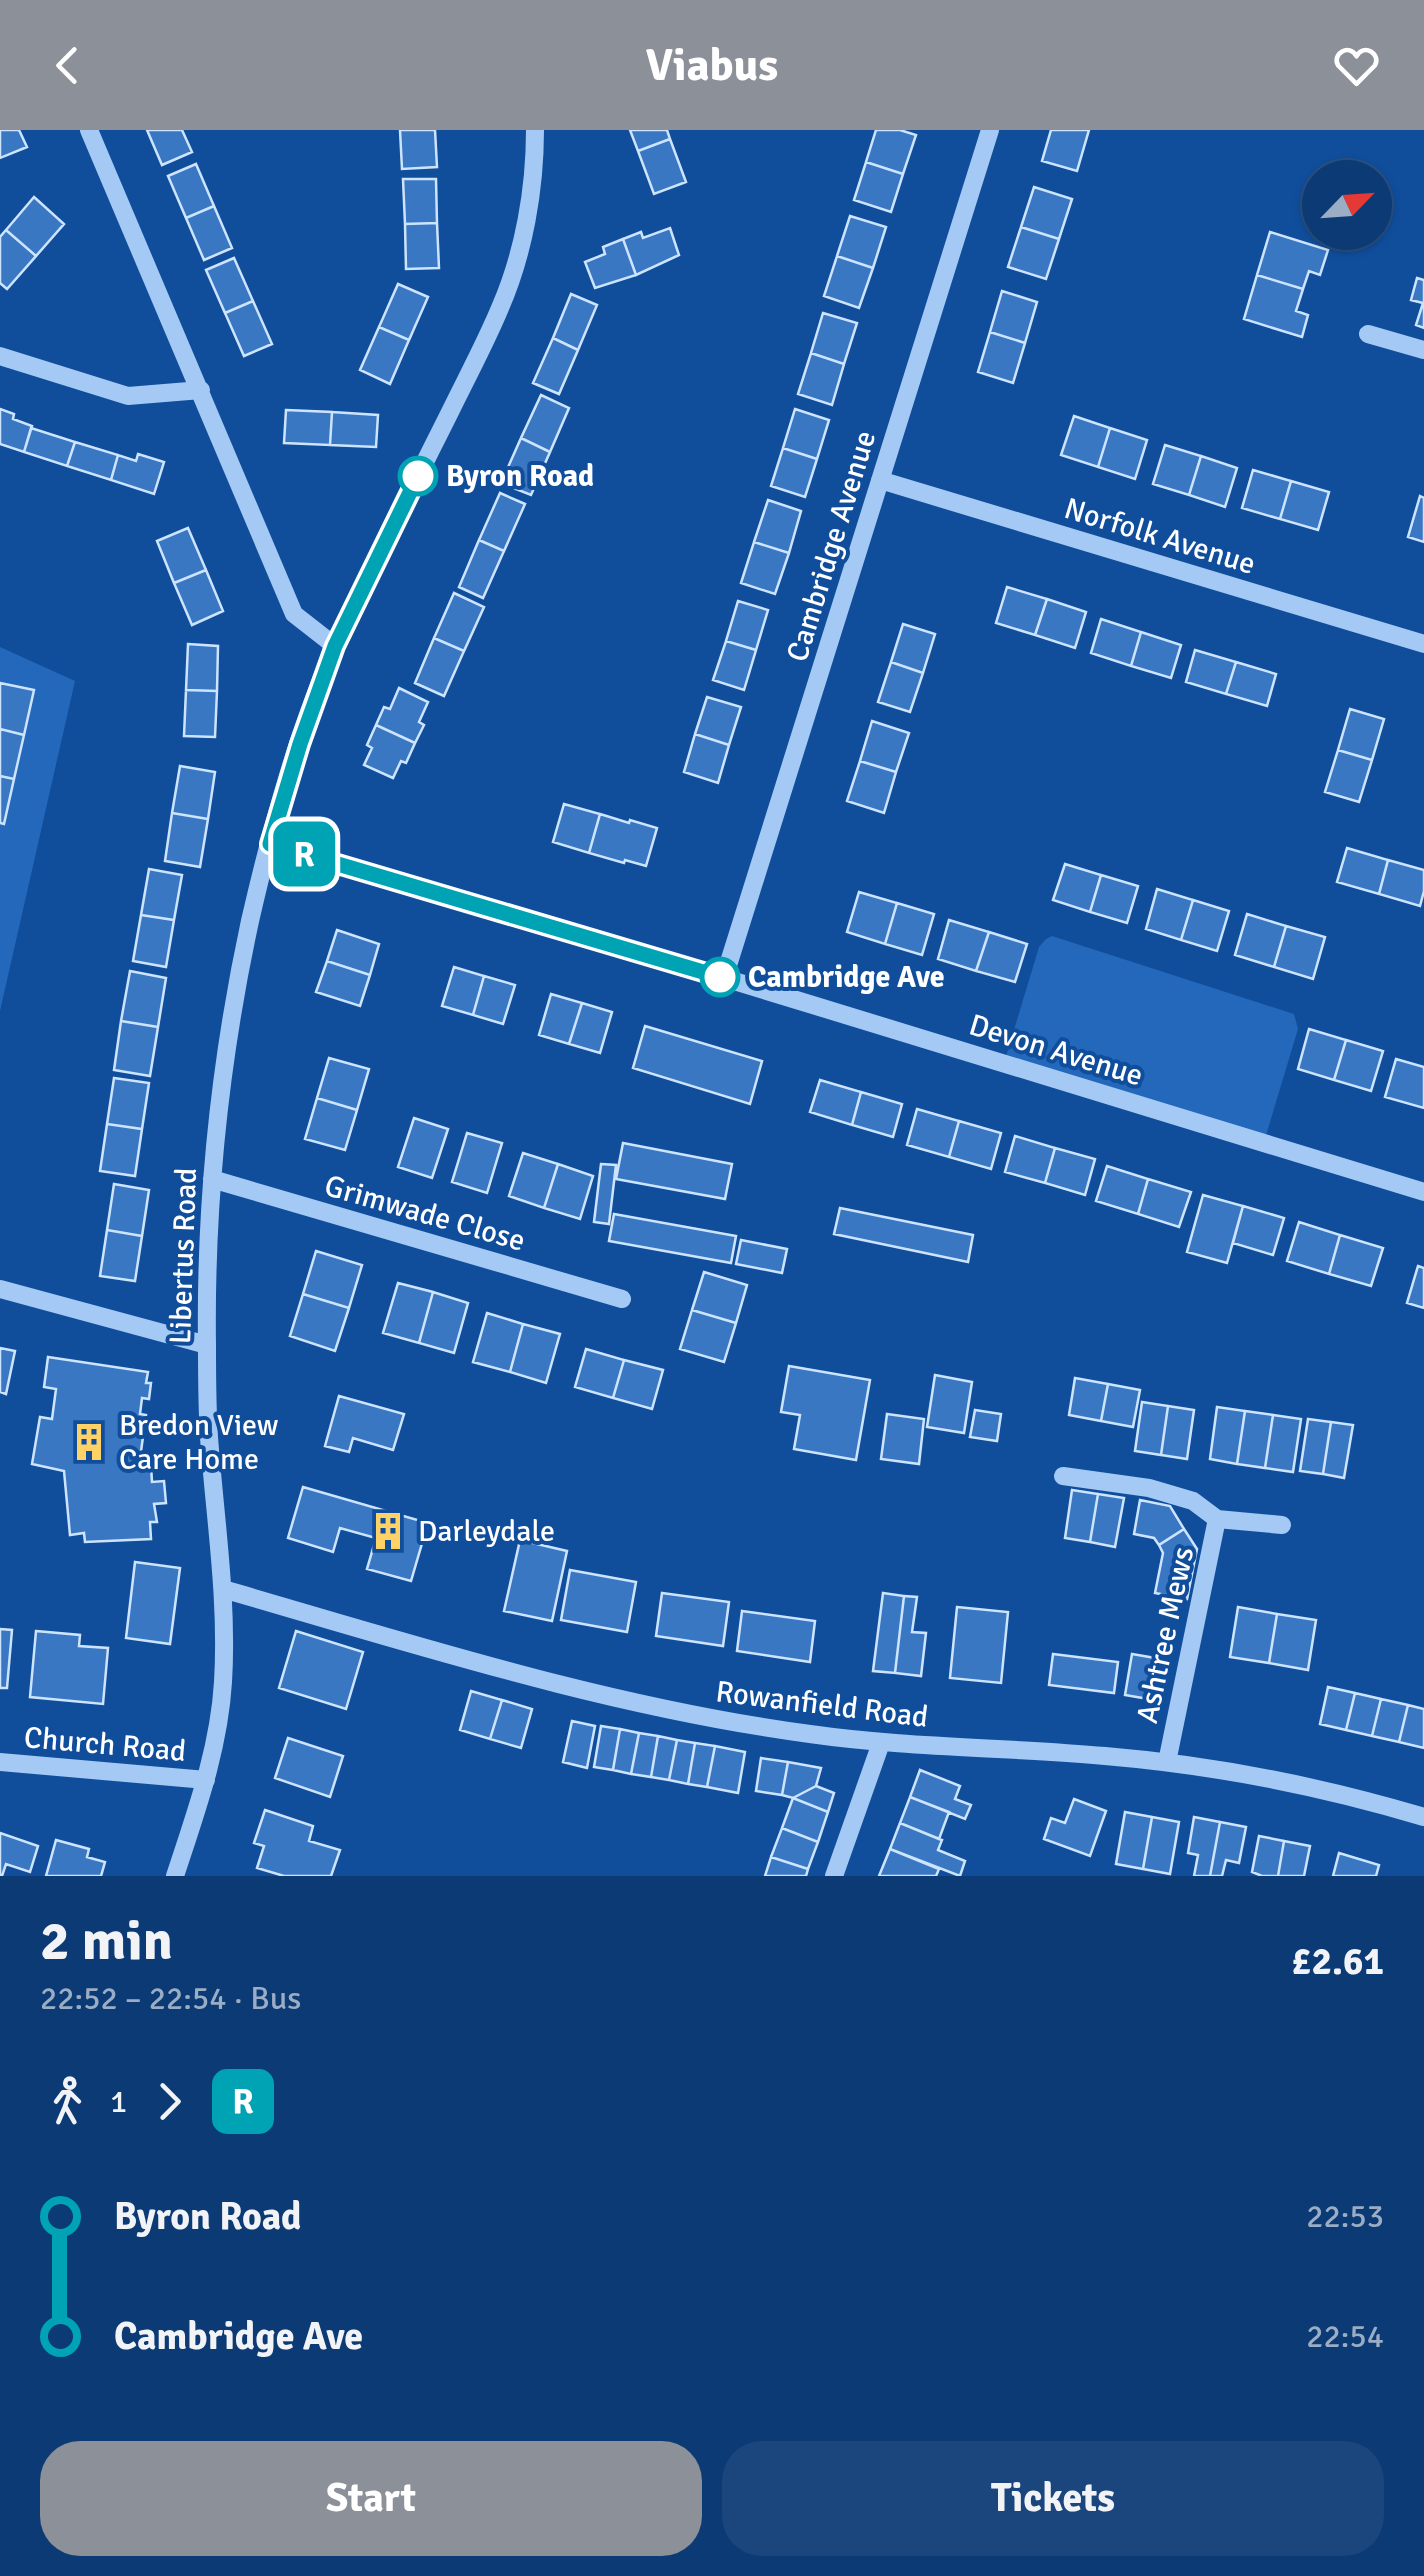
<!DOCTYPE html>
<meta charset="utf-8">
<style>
body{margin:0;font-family:Signika,sans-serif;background:#1a457d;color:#f1f3f6;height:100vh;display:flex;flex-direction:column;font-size:38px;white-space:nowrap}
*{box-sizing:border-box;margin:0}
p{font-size:32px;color:#9aadc5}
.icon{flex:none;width:55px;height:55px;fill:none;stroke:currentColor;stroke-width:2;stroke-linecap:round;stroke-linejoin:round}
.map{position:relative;height:1746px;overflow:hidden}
.drawer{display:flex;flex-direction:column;background:#0c3a75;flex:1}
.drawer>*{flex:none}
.badge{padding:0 20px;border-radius:15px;font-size:35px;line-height:65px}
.needle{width:65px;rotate:65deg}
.tools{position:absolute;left:1302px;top:30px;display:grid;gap:20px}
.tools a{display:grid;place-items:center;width:90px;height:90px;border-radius:50%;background:#0c3a75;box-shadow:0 2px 8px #0004,0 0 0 2px #2c5487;font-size:50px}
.map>.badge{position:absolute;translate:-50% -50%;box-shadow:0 0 0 5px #fff}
.legs{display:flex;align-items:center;gap:15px;height:110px;padding:0 40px;font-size:32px}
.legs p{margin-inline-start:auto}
.head{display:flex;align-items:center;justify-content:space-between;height:170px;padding:0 40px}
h1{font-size:55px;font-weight:700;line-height:75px}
.action{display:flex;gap:20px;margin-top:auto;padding:20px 40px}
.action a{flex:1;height:115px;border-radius:40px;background:#8c9099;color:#fff;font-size:40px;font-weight:700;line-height:115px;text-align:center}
.action a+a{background:#1a457d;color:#f1f3f6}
ul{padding:0 40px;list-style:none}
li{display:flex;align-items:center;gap:35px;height:120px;font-size:38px}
li i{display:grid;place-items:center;width:15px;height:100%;margin:0 12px;background:currentColor}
li i::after{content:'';width:25px;height:25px;margin:-12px;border:8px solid;border-radius:50%;background:#0c3a75}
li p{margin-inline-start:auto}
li:first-child i{background:linear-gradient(#0000 50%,currentColor 0)}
li:last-child i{background:linear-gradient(currentColor 50%,#0000 0)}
header{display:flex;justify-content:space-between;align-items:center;height:130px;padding:0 40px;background:#8c9099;color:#fff;font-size:45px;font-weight:700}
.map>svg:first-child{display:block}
.green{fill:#2368bb}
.building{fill:#3977c3;stroke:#cde4fe;stroke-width:2.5}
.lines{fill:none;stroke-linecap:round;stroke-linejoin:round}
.minor{stroke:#a4c9f5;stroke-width:18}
.line-1-casing{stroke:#fff;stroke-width:22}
.line-1{stroke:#00a3b4;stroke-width:15}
.stop-1-dot{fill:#fff;stroke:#00a3b4;stroke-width:5}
.labels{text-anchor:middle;stroke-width:8;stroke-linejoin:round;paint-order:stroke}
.stop-label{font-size:30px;font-weight:bold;fill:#fff;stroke:#104e9c;text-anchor:start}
.street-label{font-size:30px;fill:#fff;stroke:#104e9c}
.poi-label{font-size:30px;fill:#fff;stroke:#104e9c;text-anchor:start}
</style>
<header><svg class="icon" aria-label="back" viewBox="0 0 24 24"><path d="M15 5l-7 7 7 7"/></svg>Viabus<svg class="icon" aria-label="heart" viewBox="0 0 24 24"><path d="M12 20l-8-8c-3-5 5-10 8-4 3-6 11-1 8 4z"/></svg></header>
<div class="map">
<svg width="1424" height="1746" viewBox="0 0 1424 1746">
<rect width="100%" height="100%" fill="#104e9c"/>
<!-- green -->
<path class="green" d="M0,517L75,551L0,881Z
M1052,806L1294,884L1298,899L1264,1012L1004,933L1039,817L1046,809Z"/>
<!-- building -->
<path class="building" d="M0,0H19L27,17L0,28Z
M147,0H182L192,22L162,35Z
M400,0H435L437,37L402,39Z
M630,0H667L670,9L638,21Z
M876,0H900L916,5L903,44L866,32Z
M1051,0H1089L1077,41L1042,31Z
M670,9L686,52L654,64L638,21Z
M866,32L903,44L891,82L854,70Z
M196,34L214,76L186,88L168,46Z
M403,49H436L437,93L405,94Z
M1034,57L1072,69L1059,109L1021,97Z
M34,67L64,94L36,126L6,100Z
M214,76L232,118L204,130L186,88Z
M850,86L886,97L873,138L837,126Z
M437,93L439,138L406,139L405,94Z
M1021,97L1059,109L1046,149L1008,137Z
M670,98L679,125L636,145L623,109L641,102L643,108Z
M6,100L36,126L7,159L0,153V107Z
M1270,102L1328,120L1320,145L1309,141L1303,159L1257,145Z
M623,109L636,145L595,158L585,132L605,124L603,117Z
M837,126L873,138L859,178L824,166Z
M234,128L253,171L225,183L206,140Z
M1257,145L1303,159L1296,181L1308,185L1302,207L1244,189Z
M1417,148L1424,150V198L1416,195L1423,173L1411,170Z
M398,154L428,167L409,210L379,197Z
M1002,161L1037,172L1025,213L990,202Z
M571,164L597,175L578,220L553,208Z
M253,171L272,214L244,226L225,183Z
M823,183L857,193L844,234L811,223Z
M379,197L409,210L390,254L360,240Z
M990,202L1025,213L1013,253L978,242Z
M553,208L578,220L559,264L533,253Z
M811,223L844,234L832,275L798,264Z
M541,265L569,278L550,322L521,308Z
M0,279L14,284L13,289L32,296L24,322L0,314Z
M795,279L829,290L817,329L783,318Z
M286,280L332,282L330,315L284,313Z
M332,282L378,285L376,317L330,315Z
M1074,286L1110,298L1098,337L1061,325Z
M31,298L75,312L67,336L24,322Z
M1110,298L1147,310L1135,349L1098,337Z
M521,308L550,322L531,365L501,353Z
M75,312L118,325L111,350L67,336Z
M1165,315L1201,326L1189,365L1153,354Z
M783,318L817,329L805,367L771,356Z
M138,324L164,332L154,364L111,350L118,325L136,331Z
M1201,326L1237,338L1225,377L1189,365Z
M1253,340L1291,351L1280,389L1242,378Z
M1291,351L1329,362L1318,400L1280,389Z
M500,363L525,374L504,421L479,410Z
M1420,366L1424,368V412L1408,407Z
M768,370L801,381L789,423L754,412Z
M188,398L206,440L174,453L157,411Z
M479,410L504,421L483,468L459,457Z
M754,412L789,423L775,464L741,453Z
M206,440L223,481L192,495L174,453Z
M1007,457L1047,469L1035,505L996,493Z
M454,463L484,477L464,521L434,508Z
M1047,469L1086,482L1075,518L1035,505Z
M738,471L768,480L756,520L726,511Z
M1101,489L1141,502L1131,536L1091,523Z
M903,494L935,504L923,543L891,532Z
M1141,502L1181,515L1171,548L1131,536Z
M434,508L464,521L444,566L415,553Z
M726,511L756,520L744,560L713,550Z
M188,514L218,516L217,561L186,560Z
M1195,520L1236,532L1226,564L1186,552Z
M891,532L923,543L910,582L878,572Z
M1236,532L1276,544L1267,576L1226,564Z
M0,553L34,560L24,605L0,599Z
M399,558L428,572L419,592L424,595L415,613L376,595L384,577L390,579Z
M186,560L217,561L215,607L184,606Z
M707,567L741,577L729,615L695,604Z
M1350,579L1384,589L1372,630L1338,620Z
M872,591L909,603L896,642L860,631Z
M376,595L415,613L406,633L401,631L393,648L364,635L372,618L367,615Z
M0,599L24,605L14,649L0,646Z
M695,604L729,615L718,653L684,642Z
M1338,620L1372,630L1359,672L1325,662Z
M860,631L896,642L884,683L847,671Z
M180,636L215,642L208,689L172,683Z
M0,646L14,649L4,694L0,693Z
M564,674L600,684L589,723L553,712Z
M172,683L208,689L200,737L165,731Z
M600,684L629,693L630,690L657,698L646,736L625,730L624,733L589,723Z
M1347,718L1388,730L1379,764L1337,752Z
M1388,730L1424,740V761L1420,776L1379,764Z
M1065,734L1101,745L1090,782L1053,770Z
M149,739L182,745L174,790L141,785Z
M1101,745L1138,756L1127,793L1090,782Z
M1157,759L1193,770L1181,810L1146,799Z
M859,762L897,773L885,814L847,802Z
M1193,770L1229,781L1217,821L1181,810Z
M897,773L934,784L922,825L885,814Z
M1247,784L1286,796L1274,837L1235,825Z
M141,785L174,790L166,837L133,831Z
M949,790L989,802L976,841L938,829Z
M1286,796L1325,807L1313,849L1274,837Z
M337,800L379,814L370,845L327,831Z
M989,802L1027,814L1015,852L976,841Z
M327,831L370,845L360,876L316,862Z
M454,837L484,846L473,885L442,876Z
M130,841L166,848L158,897L121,891Z
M484,846L515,855L503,894L473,885Z
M551,864L582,873L569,914L539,905Z
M582,873L612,882L600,923L569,914Z
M121,891L158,897L150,946L114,940Z
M645,896L762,931L750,974L633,938Z
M1309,899L1346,910L1334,950L1298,939Z
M1346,910L1383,921L1371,961L1334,950Z
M329,928L369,939L357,980L317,968Z
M1396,929L1424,937V978L1385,967Z
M114,948L149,953L142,999L107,994Z
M820,950L861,962L852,995L810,982Z
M861,962L902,974L893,1007L852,995Z
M317,968L357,980L345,1020L305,1009Z
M917,979L959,991L949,1027L907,1015Z
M414,988L448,999L432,1048L398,1037Z
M959,991L1001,1003L991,1039L949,1027Z
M107,994L142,999L135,1046L100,1041Z
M467,1003L502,1013L487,1063L452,1052Z
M1015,1006L1055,1018L1045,1053L1005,1042Z
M623,1013L732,1034L725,1069L616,1049Z
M1055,1018L1095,1029L1085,1065L1045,1053Z
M523,1023L558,1034L544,1078L509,1066Z
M558,1034L593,1046L580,1089L544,1078Z
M601,1034L616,1035L609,1094L594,1092Z
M1107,1036L1148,1049L1138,1084L1096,1071Z
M1148,1049L1191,1062L1179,1097L1138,1084Z
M114,1054L149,1060L142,1106L107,1100Z
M1203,1065L1243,1076L1227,1133L1187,1122Z
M1243,1076L1284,1088L1273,1125L1233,1113Z
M840,1078L973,1105L968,1132L834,1104Z
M614,1084L736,1106L731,1133L609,1111Z
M1299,1092L1340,1105L1329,1144L1287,1131Z
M107,1100L142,1106L135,1151L100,1146Z
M1340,1105L1383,1118L1371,1156L1329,1144Z
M741,1110L787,1119L782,1143L736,1134Z
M316,1121L362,1135L349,1178L303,1164Z
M1418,1136L1424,1138V1178L1407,1173Z
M704,1142L747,1155L736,1193L692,1180Z
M398,1153L433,1162L419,1213L383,1203Z
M433,1162L468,1173L454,1223L419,1213Z
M303,1164L349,1178L335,1221L290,1206Z
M692,1180L736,1193L724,1232L680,1219Z
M487,1183L523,1194L510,1242L473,1232Z
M523,1194L560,1204L546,1253L510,1242Z
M0,1218L15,1221L6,1264L0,1262Z
M586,1219L624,1230L613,1268L575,1257Z
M48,1227L148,1242L146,1253H151L149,1269L142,1268L140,1284L146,1285L139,1336L151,1335L152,1352L164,1351L166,1373L154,1374L157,1392H150L151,1409L85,1412L84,1403L70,1405L64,1341L32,1334L40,1287L52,1289L56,1259L44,1257Z
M624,1230L663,1240L652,1279L613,1268Z
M789,1236L870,1250L856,1330L794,1319L800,1285L781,1282Z
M935,1245L972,1252L964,1303L927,1297Z
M1075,1248L1108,1254L1101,1291L1069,1285Z
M1108,1254L1140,1260L1133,1297L1101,1291Z
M339,1266L404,1284L393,1320L353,1308L349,1322L325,1316Z
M1142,1272L1168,1276L1161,1325L1135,1321Z
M1168,1276L1194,1280L1187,1329L1161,1325Z
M1217,1277L1245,1281L1237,1334L1210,1329Z
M975,1280L1001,1284L997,1311L970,1307Z
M1245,1281L1273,1285L1265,1338L1237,1334Z
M887,1284L924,1289L919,1334L881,1329Z
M1273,1285L1301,1289L1293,1342L1265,1338Z
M1308,1289L1331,1292L1323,1344L1300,1341Z
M1331,1292L1353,1295L1344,1348L1323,1344Z
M303,1357L428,1393L411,1451L367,1439L376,1408L340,1398L333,1422L288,1408Z
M1072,1360L1098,1364L1090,1412L1065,1408Z
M1098,1364L1124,1368L1115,1417L1090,1412Z
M1140,1370L1170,1376L1184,1399L1159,1415L1154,1408L1134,1404Z
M1184,1399L1197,1419L1187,1469L1155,1463L1163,1423L1159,1415Z
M520,1410L567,1421L552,1491L504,1481Z
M135,1432L180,1438L170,1514L126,1508Z
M570,1440L636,1452L627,1502L561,1490Z
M662,1463L729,1472L723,1516L656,1506Z
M883,1463L904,1466L895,1543L873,1541Z
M904,1466L917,1467L912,1502L926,1503L921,1546L895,1543Z
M957,1477L1008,1482L1001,1553L950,1548Z
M1238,1477L1277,1484L1269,1533L1230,1527Z
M742,1481L815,1491L810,1532L737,1521Z
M1277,1484L1316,1490L1308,1540L1269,1533Z
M0,1499L12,1500L7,1558H0Z
M36,1501L80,1505L79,1516L108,1518L103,1574L30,1567Z
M296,1501L363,1522L346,1579L279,1558Z
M1053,1524L1118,1532L1114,1563L1049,1555Z
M1132,1524L1167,1530L1160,1571L1125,1565Z
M1328,1557L1355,1563L1346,1600L1320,1594Z
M471,1561L502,1570L490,1609L460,1600Z
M1355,1563L1381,1569L1372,1606L1346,1600Z
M1381,1569L1408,1575L1399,1612L1372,1606Z
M502,1570L532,1579L521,1618L490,1609Z
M1408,1575L1424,1579V1618L1399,1612Z
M572,1591L595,1596L587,1638L563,1632Z
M601,1596L620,1599L613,1640L594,1637Z
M620,1599L639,1603L631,1644L613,1640Z
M639,1603L658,1606L651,1647L631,1644Z
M658,1606L677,1610L669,1650L651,1647Z
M288,1608L343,1626L330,1667L275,1648Z
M677,1610L695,1613L688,1654L669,1650Z
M695,1613L715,1616L707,1657L688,1654Z
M715,1616L745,1622L738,1663L707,1657Z
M761,1628L788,1632L782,1665L756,1661Z
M788,1632L821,1638L816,1656L793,1668L782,1665Z
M920,1640L960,1656L955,1669L971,1675L965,1689L910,1667Z
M816,1656L834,1663L828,1682L793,1668Z
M910,1667L949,1682L939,1709L900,1693Z
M793,1668L828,1682L818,1712L782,1698Z
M1074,1669L1106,1681L1090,1726L1044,1709L1051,1688L1065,1693Z
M265,1680L313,1696L309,1711L340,1720L331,1746H284L257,1738L264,1716L254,1713Z
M1125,1682L1152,1687L1143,1739L1116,1734Z
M1152,1687L1179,1692L1170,1744L1143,1739Z
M1194,1687L1220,1692L1210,1746H1194L1198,1725L1188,1723Z
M1220,1692L1246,1697L1239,1733L1226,1730L1222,1746H1210Z
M900,1693L942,1710L938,1720L965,1731L960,1746L890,1719Z
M782,1698L818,1712L808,1739L771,1727Z
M0,1703L38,1716L30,1742L6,1734L2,1746H0Z
M1259,1706L1284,1711L1278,1746H1262L1252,1742Z
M56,1710L89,1719L87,1727L105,1732L101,1746H46Z
M1284,1711L1310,1716L1304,1746H1278Z
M890,1719L939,1739L936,1746H879Z
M1339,1723L1379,1735L1376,1746H1333Z
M771,1727L808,1739L806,1746H765Z"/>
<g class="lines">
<!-- minor -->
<path class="minor" d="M89,0L294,484L335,516
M1368,204L1424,220
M0,226L128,266L201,260
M880,350L1424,514
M269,714L646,824L1424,1062
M724,848L990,0
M212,1049L622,1169
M0,1159L207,1215
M1063,1346L1149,1358L1193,1371L1217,1389L1167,1632
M1217,1389L1282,1395
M223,1459C417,1515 609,1577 810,1604C908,1618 1007,1617 1105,1626C1213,1635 1320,1656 1424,1687
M0,1632L206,1650
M175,1746C196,1682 219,1619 223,1552C228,1470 215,1389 209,1307C207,1277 207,1246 207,1216C205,1073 220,930 250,791C271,700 298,598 337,513C372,436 411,360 449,284C466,249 485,214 500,178C524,123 535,59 535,0
M834,1746L881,1613"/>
</g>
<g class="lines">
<!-- line-1 casing -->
<g class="line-1-casing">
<path id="line-1" d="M418,346L335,516L300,614L270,714L720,847"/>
</g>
<!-- line-1 -->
<use href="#line-1" class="line-1"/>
</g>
<!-- icons -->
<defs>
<g id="building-bare" transform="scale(3)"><path d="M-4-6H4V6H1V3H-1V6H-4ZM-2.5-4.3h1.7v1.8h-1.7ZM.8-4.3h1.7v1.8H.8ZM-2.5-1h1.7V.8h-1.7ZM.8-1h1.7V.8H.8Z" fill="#ffd268" stroke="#104e9c" stroke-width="2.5" paint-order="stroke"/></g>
</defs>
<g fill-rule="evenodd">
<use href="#building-bare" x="89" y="1312"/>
<use href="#building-bare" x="388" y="1401"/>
</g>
<!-- markers -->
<g class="stop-1-dot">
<circle cx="418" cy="346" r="18"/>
<circle cx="720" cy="847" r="18"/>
</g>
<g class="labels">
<!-- stop labels -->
<g class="stop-label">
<text x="446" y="356">Byron Road</text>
<text x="748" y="857">Cambridge Ave</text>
</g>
<!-- street labels -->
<g class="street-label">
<text transform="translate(1160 406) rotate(17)" y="10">Norfolk Avenue</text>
<text transform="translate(831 416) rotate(-73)" y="10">Cambridge Avenue</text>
<text transform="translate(1056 920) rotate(17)" y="10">Devon Avenue</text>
<text transform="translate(425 1083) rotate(16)" y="10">Grimwade Close</text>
<text transform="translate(183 1126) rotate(-88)" y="10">Libertus Road</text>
<text transform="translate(1165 1505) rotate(-78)" y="10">Ashtree Mews</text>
<text transform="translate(822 1574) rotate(7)" y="10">Rowanfield Road</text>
<text transform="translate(105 1614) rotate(5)" y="10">Church Road</text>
</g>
<!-- poi labels -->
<g class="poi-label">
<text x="119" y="1305">Bredon View<tspan x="119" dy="34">Care Home</tspan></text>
<text x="418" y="1411">Darleydale</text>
</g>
</g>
</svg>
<div class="tools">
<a><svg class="needle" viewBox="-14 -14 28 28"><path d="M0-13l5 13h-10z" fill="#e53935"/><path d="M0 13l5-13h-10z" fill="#9aadc5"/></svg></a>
</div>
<b class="badge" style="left:304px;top:724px;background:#00a3b4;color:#fff">R</b>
</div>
<section class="drawer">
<div class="head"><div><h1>2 min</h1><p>22:52 – 22:54 · Bus</p></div><b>£2.61</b></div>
<div class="legs"><svg class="icon" aria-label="walk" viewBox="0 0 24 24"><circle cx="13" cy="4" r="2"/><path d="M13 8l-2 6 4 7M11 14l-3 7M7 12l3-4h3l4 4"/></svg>1<svg class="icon" aria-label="forward" viewBox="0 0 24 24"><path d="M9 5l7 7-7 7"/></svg><b class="badge" style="background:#00a3b4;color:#fff">R</b></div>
<ul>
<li><i style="color:#00a3b4"></i><b>Byron Road</b><p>22:53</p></li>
<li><i style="color:#00a3b4"></i><b>Cambridge Ave</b><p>22:54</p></li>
</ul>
<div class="action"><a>Start</a><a>Tickets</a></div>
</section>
